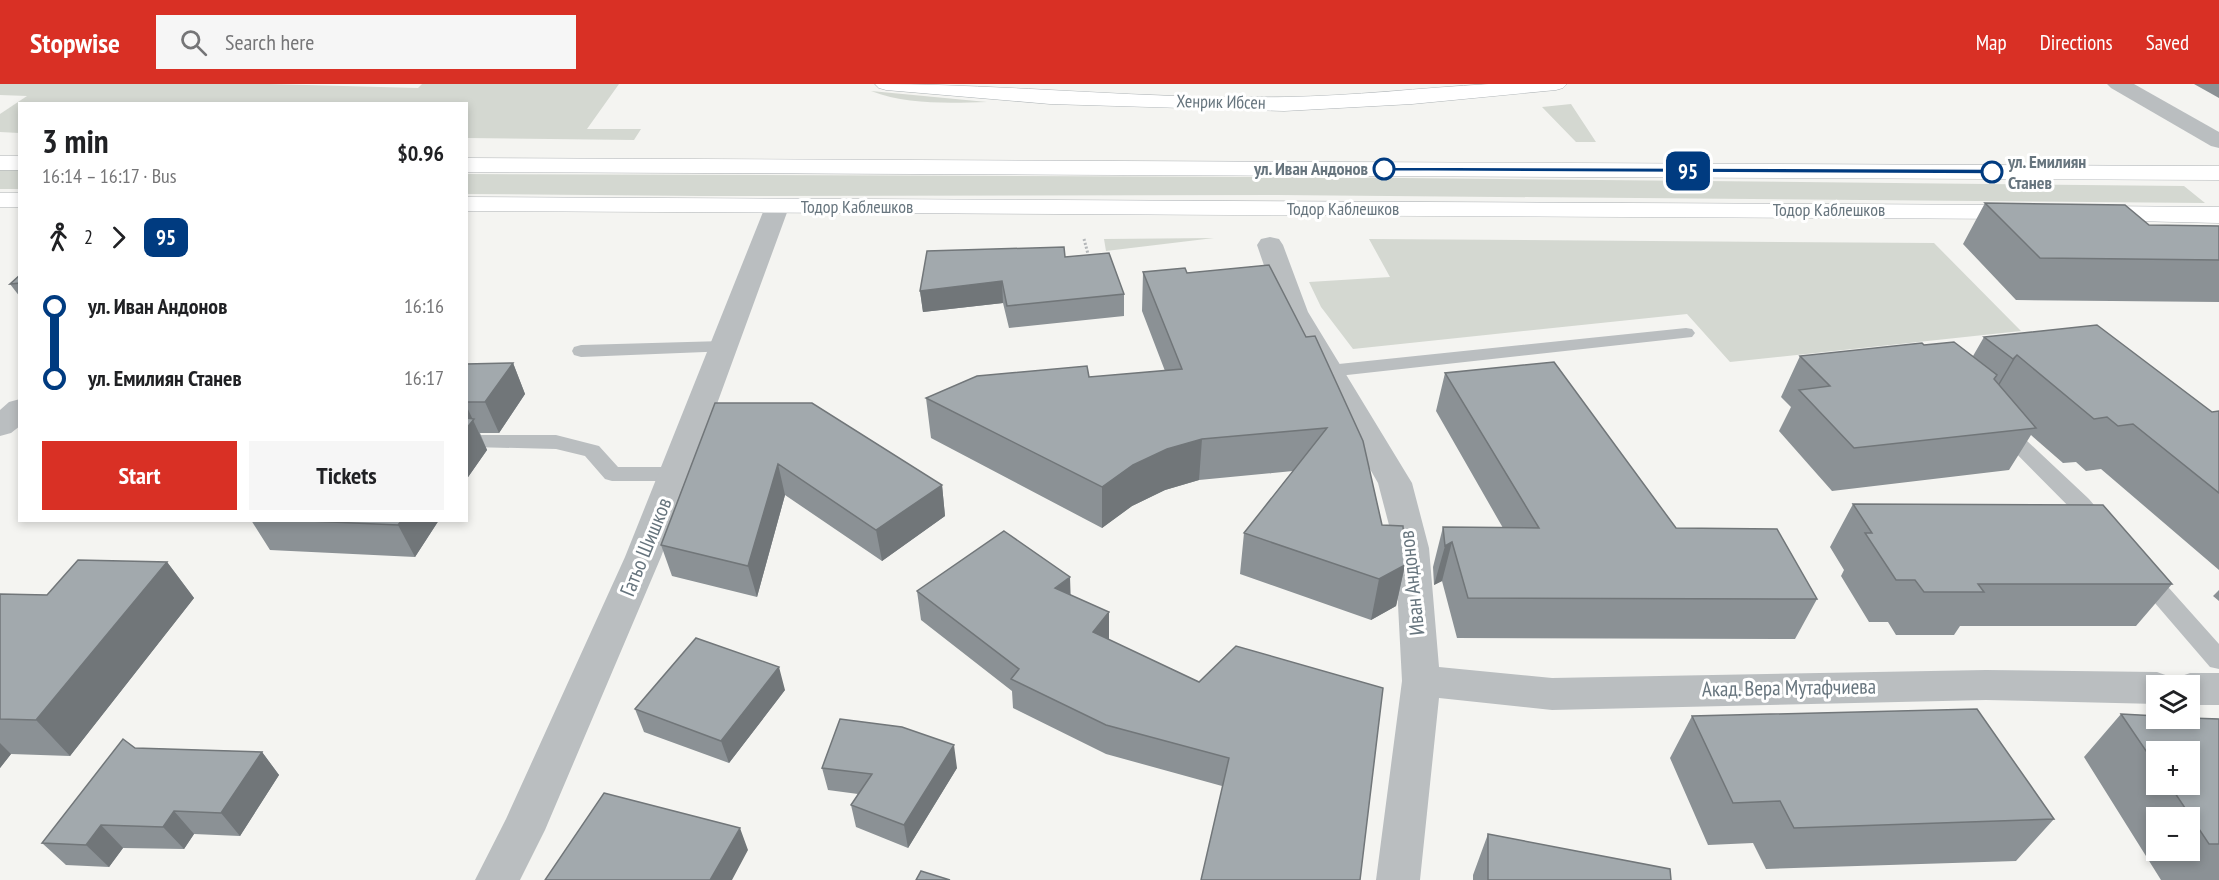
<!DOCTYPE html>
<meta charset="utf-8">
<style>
body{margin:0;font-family:"PT Sans Narrow",sans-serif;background:#f6f6f6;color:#202124;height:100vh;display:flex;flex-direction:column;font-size:22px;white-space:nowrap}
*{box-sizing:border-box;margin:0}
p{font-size:20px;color:#757577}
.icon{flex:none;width:33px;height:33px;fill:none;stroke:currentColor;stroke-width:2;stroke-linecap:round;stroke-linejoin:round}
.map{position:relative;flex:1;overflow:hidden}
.side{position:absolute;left:18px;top:18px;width:450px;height:420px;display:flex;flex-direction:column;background:#fff;border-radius:0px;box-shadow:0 3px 9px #0003}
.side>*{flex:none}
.badge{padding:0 12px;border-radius:9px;font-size:21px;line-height:39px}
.fabs{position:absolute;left:2146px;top:591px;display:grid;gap:12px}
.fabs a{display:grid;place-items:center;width:54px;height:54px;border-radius:0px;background:#fff;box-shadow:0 3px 9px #0003;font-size:30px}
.map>.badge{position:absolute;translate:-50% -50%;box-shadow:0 0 0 3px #fff}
.legs{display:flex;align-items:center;gap:9px;height:66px;padding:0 24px;font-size:20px}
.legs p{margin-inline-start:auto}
.headline{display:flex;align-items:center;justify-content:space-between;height:102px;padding:0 24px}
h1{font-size:33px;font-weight:700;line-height:45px}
.button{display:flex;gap:12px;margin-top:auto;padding:12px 24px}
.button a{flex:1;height:69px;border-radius:0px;background:#d93025;color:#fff;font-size:24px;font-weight:700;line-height:69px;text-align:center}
.button a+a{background:#f6f6f6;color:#202124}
ul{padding:0 24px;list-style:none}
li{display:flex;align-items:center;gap:21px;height:72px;font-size:22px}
li i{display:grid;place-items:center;width:9px;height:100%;margin:0 8px;background:currentColor}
li i::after{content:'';width:15px;height:15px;margin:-8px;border:4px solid;border-radius:50%;background:#fff}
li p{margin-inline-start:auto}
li:first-child i{background:linear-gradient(#0000 50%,currentColor 0)}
li:last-child i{background:linear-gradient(currentColor 50%,#0000 0)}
header{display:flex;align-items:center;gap:36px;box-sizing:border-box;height:84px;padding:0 30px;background:#d93025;color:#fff}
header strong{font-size:28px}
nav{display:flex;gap:33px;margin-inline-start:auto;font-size:21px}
.search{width:420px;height:54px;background:#f6f6f6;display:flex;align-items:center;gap:15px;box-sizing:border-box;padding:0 21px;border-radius:0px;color:#757577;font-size:22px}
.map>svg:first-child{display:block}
.green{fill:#d4d8d1}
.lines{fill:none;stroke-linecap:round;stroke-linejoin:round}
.secondary-casing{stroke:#acb2b5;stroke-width:1}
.primary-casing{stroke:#aeb2b5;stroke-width:1}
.path{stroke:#b4b7b9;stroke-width:3;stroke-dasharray:2 2;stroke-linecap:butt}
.service{fill:#babec0;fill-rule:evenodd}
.minor{fill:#babec0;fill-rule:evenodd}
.tertiary{fill:#babec0;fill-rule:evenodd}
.secondary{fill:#fff;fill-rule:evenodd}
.primary{fill:#fff;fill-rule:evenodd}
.wall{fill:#8b9195;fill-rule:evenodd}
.shaded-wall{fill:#717679}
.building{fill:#a2a9ad;stroke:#717679;stroke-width:1.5}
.line-1{fill:#003b80;stroke:#fff;stroke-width:1.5}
.stop-1-dot{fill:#fff;stroke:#003b80;stroke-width:3}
.labels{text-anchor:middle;stroke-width:6;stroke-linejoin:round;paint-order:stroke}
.far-street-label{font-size:18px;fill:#67757e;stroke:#fff}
.far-stop-label{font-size:18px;font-weight:bold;fill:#67757e;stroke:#fff;text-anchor:start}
.street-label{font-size:21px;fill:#67757e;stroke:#fff}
</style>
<header>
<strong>Stopwise</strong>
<div class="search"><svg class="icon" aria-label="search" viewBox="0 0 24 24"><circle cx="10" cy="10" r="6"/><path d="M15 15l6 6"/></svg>Search here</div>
<nav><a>Map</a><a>Directions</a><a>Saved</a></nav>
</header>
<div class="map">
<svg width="2219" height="796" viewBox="0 0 2219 796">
<rect width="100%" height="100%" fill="#f4f4f1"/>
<!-- green -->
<path class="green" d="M0,0H269L418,4L422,0H619L587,45H641L634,56L467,54L466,20H20L19,49L0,48V30L27,12L0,11Z
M871,7L987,18C950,19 907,21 871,7Z
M1571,20L1596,58H1576L1542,23Z
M0,86H19V105H0Z
M467,90L1304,93L2184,102L2205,119L1278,111L700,112L467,110Z
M1214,154L1106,167L1104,155Z
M1369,155L1934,159L2021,247L1730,278L1687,230L1353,265L1321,223L1309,198L1390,193Z"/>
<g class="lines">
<!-- secondary casing -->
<g class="secondary-casing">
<path id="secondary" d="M875,0C1012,0 1148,16 1285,13C1353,12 1421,4 1489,0C1515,0 1541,0 1567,0L1563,4L1556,6L1412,20L1284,27L1050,20L886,6L879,4Z"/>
</g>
<!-- primary casing -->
<g class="primary-casing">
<path id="primary" d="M0,72H20V86H0Z
M466,74L2219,82V96L466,88Z
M0,109H20V123H0Z
M466,113L2025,121L2034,123L2037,128L2034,133L2025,135L466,127Z
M2091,122L2219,123V139L2091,136L2082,134L2079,129L2082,124Z"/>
</g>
<!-- path -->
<path class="path" d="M1084,155L1088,170"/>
<!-- service -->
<path class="service" d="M1686,244L1692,245L1695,249L1692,253L1329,293L1322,291L1320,287L1322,283L1329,281Z
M723,257L730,259L732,263L730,267L581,273L574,271L572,267L574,263L581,261Z
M2002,338L2009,340L2089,415L2110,440L2107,445L2099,448L2091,445L1995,348L1992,344L1995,340Z
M479,351H556L599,362L618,383H675L682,385L685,390L682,395L675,397H612L605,395L585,372L556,365L472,363L469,358L472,353Z
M2144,483L2152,485L2219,560V585L2210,583L2136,497L2133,491L2136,485Z"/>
<!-- minor -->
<path class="minor" d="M777,116L786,118L789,123L661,473L545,746L520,796H475L506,735L625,473L765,123L768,118Z
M1270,153L1279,155L1283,161L1308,228L1412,399L1429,464L1439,583L1552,594L1986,586L2157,588L2171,593L2174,599L2176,594L2190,589H2219V621H2190V602H2157V620L1986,616L1552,626L1439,614L1420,796H1376L1402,597L1395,464L1378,399L1280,228L1257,161L1261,155Z
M20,315V342L11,349L0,352V326L9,318Z"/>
<!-- tertiary -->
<path class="tertiary" d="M2107,0H2134L2219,48V64L2211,62L2111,4Z"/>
<!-- secondary -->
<use href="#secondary" class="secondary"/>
<!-- primary -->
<use href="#primary" class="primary"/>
</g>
<!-- wall -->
<path class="wall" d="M2194,0H2219V14Z
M1985,119L2149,141L2219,142V218L2016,216L1963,160Z
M1065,173L1124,210V232L1009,244L1003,219L923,228L920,207Z
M1269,181L1382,441L1405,481L1396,522L1371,536L1240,490L1244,449L1293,387L1199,396L1165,406L1132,422L1102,444L931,354L926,314L1089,293L1165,287L1142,227L1143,188L1187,189Z
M20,191V213L10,200Z
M1984,253L2212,328L2219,327V486L2101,385L2086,387L2076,378L2063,379L2031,351L2009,386L1832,407L1779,347L1791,323L1781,313L1800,272L1924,261L1973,272Z
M513,279L525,310L499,349H480L487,366L466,396V280Z
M1445,289L1676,444L1817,515L1795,555L1457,554L1442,497L1434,501L1433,483L1443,443L1503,444L1436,327Z
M715,319L942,401L945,432L882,477L785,411L757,513L672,492L661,461Z
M1853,420L2172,500L2136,542H1960L1954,551H1896L1888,538H1869L1841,492L1844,486L1830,463Z
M251,436H439L415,473L270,466Z
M167,478L194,514L70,672L11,670L0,684V510L47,511Z
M2219,506V517L2213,512Z
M917,507L1070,511L1109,556L1199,598L1383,604L1222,702L1106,670L1013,624L1012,607L921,536Z
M785,606L729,679L644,648L635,625Z
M2121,630L2219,635V796H2161L2084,673ZM2157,668L2190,700H2157ZM2157,734H2190V766H2157Z
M1692,632L2054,735L2016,777L1766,785L1753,759L1708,761L1670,674Z
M135,664L262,668L279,691L240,752L194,750L184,765L123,764L109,783L66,781L42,759Z
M822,684H957L908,764L856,743L851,721L858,710L828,706Z
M1488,750L1671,796H1473V791Z"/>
<!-- shaded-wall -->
<path class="shaded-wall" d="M1002,197L1003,219L923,228L920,207Z
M2017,271L1991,315L1987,319L2013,275Z
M513,279L525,310L499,349L485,318Z
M466,321L487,366L466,396Z
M1202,355L1199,396L1165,406L1132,422L1102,444V403L1133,381L1167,365Z
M778,380L785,411L757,513L748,482Z
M942,401L945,432L882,477L876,446Z
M402,436H439L415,473L398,441Z
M1452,458L1442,497L1434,501L1445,462Z
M167,478L194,514L70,672L36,636Z
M1405,481L1396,522L1371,536L1379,495Z
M1070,493L1071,522L1055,504Z
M1109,528V557L1093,548Z
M779,583L785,606L729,679L721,657Z
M0,659L11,670L0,684Z
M954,661L957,684L908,764L904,741Z
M262,668L279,691L240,752L221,729Z
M174,727L194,750L184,765L163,743Z
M101,741L123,764L109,783L86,761Z
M740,744L748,766L732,796H710Z"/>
<!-- building -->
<path class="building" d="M1985,119L2125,121L2149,141L2219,142V176L2040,174Z
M1064,163L1065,173L1109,169L1124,210L1007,222L1002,197L920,207L927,167Z
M1269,181L1306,253L1315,252L1363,357L1382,441L1403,442L1405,481L1379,495L1244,449L1327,344L1202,355L1167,365L1133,381L1102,403L926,314L977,292L1087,282L1089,293L1182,285L1143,188L1185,184L1187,189Z
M20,191V199L10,200Z
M2097,241L2212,328L2219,327V409L2133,340L2118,342L2107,333L2094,335L2017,271L2013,275L1984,253Z
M1954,258L1997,291L1994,295L2036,344L1854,364L1799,306L1830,302L1800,272L1922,259L1924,261Z
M1554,278L1676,444L1777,445L1817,515L1468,514L1452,458L1445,462L1443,443L1539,444L1445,289Z
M513,279L485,318H466V280Z
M715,319H812L942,401L876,446L778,380L748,482L661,461Z
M466,334L474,335L466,345Z
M1853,420L2103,421L2172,500H1978L1984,508H1924L1915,496H1896L1865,449H1872Z
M287,436H402L398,441Z
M1004,447L1070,493L1055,504L1109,528L1093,548L1199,598L1236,562L1383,604L1360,796H1201L1229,674L1106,641L1011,595L1019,585L917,507Z
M78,476L167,478L36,636L0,635V510L47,511Z
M696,554L779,583L721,657L635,625Z
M1977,625L2054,735L1794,744L1780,717L1733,719L1692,632Z
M2121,630L2157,632V634H2190L2219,635V760H2209L2169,700H2190V668H2157V683Z
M840,635L902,643L954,661L904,741L851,721L872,690L822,684Z
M123,655L135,664L262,668L221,729L174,727L163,743L101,741L86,761L42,759Z
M604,709L740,744L710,796H545Z
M1488,750L1670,785L1671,796H1488Z
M921,787L950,796H916Z"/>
<!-- line-1 -->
<path class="line-1" d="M1384,83L1992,85L1996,88L1992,90L1381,87V84Z"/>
<!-- markers -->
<g class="stop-1-dot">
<circle cx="1384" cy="85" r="10"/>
<circle cx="1992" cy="88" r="10"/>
</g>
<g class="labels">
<!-- far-street labels -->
<g class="far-street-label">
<text transform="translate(1221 18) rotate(1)" y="6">Хенрик Ибсен</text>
<text x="857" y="129">Тодор Каблешков</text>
<text x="1343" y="131">Тодор Каблешков</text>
<text x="1829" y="132">Тодор Каблешков</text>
</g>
<!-- far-stop labels -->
<g class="far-stop-label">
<text x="2008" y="84">ул. Емилиян<tspan x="2008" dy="21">Станев</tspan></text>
<text x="1368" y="91" text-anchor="end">ул. Иван Андонов</text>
</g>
<!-- street labels -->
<g class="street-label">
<text transform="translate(646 463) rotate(-68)" y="7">Гатьо Шишков</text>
<text transform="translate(1412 499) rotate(-96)" y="7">Иван Андонов</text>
<text transform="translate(1789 604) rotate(-1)" y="7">Акад. Вера Мутафчиева</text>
</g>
</g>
</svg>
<div class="fabs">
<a><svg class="icon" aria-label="layers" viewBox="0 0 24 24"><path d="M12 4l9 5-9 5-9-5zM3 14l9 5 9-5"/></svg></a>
<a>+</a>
<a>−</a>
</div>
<b class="badge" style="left:1688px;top:87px;background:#003b80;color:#fff">95</b>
<section class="side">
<div class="headline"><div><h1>3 min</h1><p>16:14 – 16:17 · Bus</p></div><b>$0.96</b></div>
<div class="legs"><svg class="icon" aria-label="walk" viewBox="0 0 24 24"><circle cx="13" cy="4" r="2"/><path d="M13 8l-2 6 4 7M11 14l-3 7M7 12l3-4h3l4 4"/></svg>2<svg class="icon" aria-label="forward" viewBox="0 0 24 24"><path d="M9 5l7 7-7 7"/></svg><b class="badge" style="background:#003b80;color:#fff">95</b></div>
<ul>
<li><i style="color:#003b80"></i><b>ул. Иван Андонов</b><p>16:16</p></li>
<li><i style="color:#003b80"></i><b>ул. Емилиян Станев</b><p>16:17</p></li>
</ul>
<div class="button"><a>Start</a><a>Tickets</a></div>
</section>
</div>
